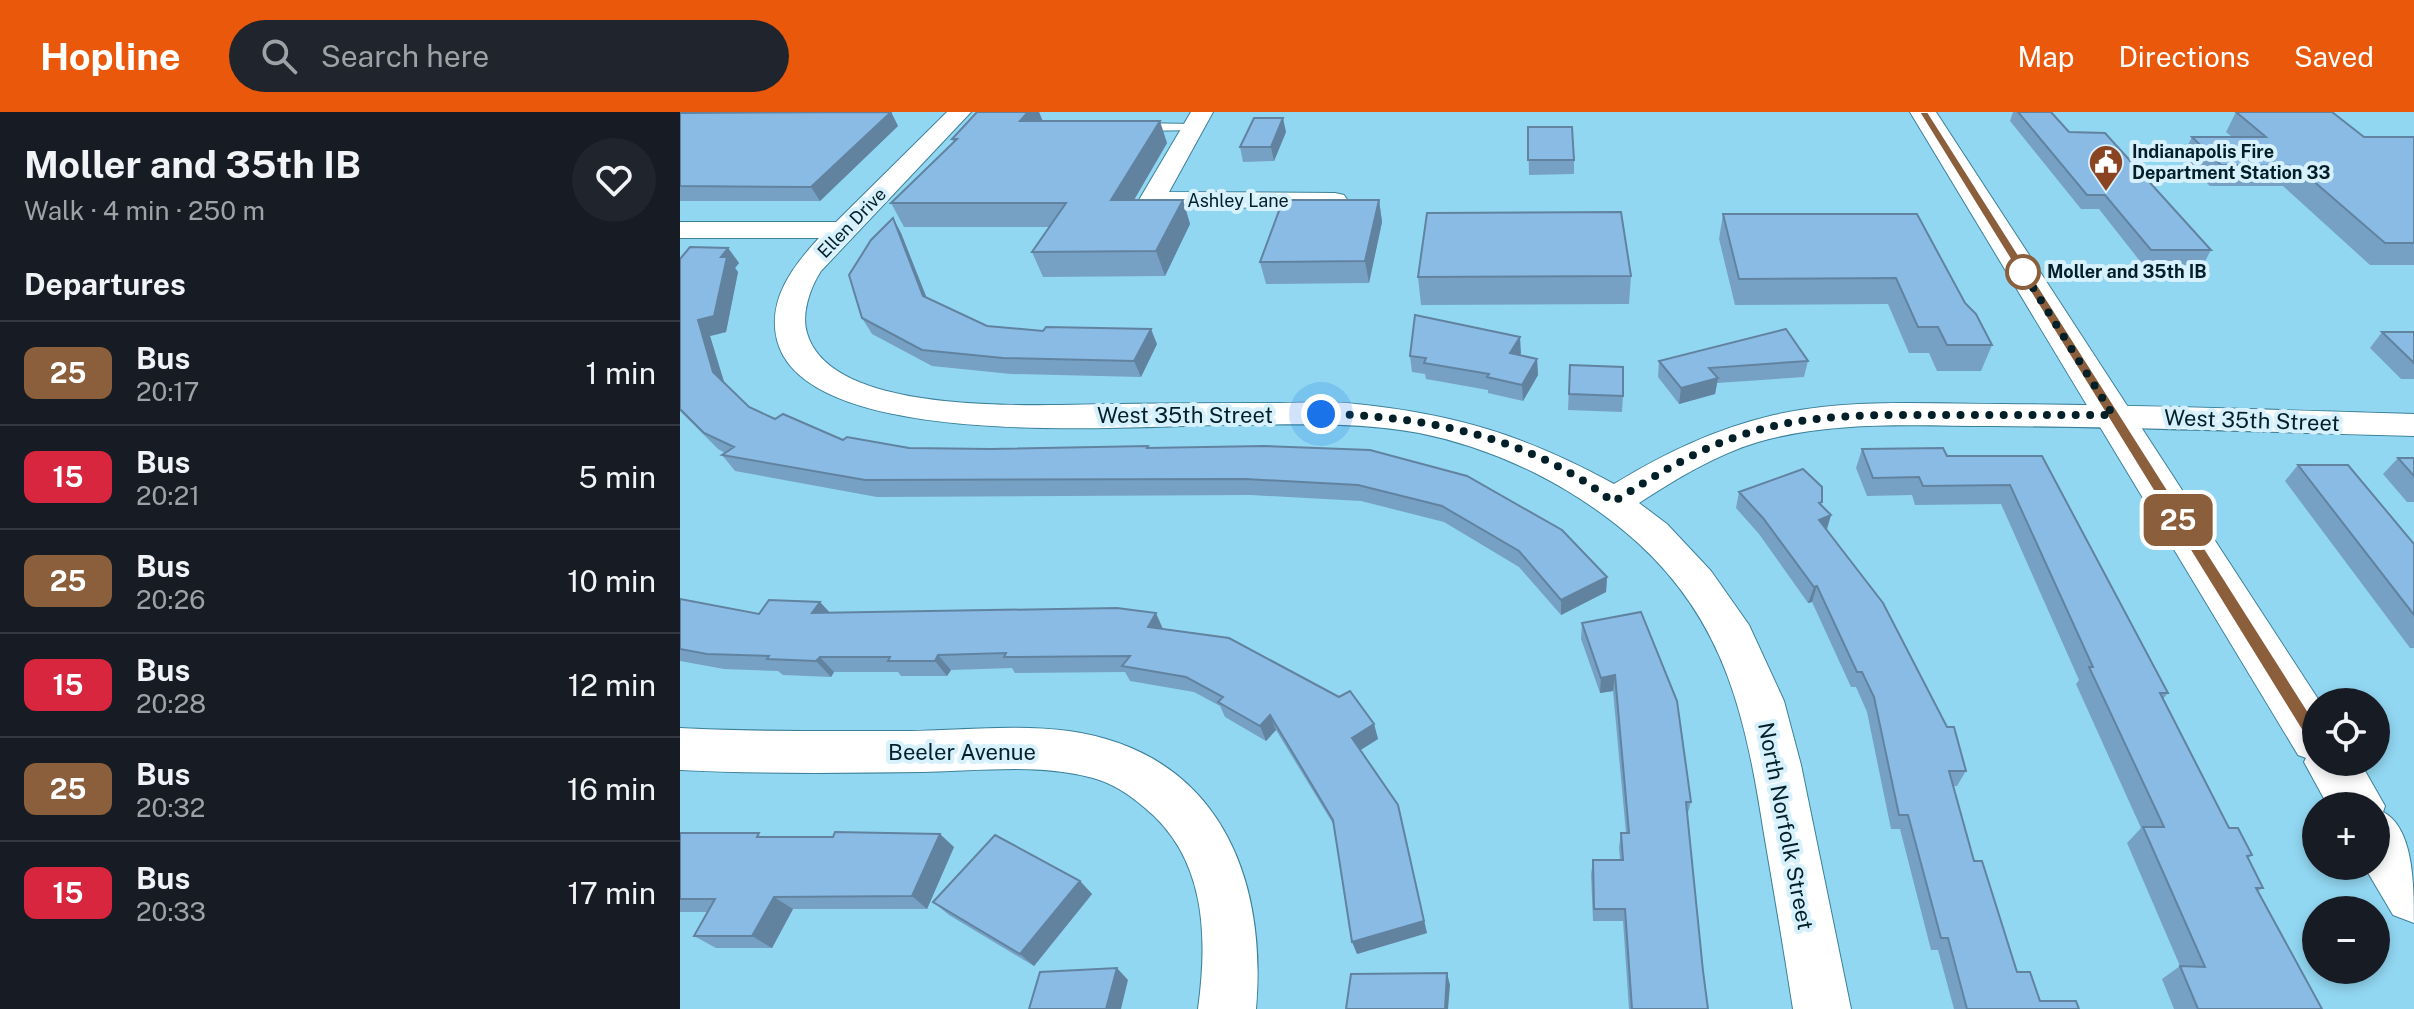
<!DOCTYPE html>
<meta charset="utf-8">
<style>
body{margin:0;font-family:"Public Sans",sans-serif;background:#20242c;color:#f1f3f6;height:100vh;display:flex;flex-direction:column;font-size:30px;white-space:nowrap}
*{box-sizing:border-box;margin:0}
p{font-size:26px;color:#9ea1a6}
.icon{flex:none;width:44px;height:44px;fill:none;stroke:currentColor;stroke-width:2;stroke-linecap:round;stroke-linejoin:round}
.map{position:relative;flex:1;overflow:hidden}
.panel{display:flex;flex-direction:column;background:#171b24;width:680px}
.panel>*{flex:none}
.badge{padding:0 16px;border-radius:12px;font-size:28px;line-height:52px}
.tools{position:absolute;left:1622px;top:576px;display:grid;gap:16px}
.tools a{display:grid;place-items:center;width:88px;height:88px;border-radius:50%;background:#171b24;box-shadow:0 4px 12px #0003;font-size:40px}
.you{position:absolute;width:40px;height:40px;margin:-20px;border:6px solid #fff;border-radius:50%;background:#1a73e8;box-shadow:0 0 0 12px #1a73e833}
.map>.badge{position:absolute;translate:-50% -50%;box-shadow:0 0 0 4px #fff}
h2{padding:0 24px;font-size:30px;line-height:72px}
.round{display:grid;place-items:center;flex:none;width:84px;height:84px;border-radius:42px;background:#20242c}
.headline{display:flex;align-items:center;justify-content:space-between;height:136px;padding:0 24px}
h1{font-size:38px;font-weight:700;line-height:60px}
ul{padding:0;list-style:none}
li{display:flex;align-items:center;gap:24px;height:104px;padding:0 24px;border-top:2px solid #363941}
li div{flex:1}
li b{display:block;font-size:30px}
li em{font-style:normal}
li .badge{min-width:88px;font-weight:700;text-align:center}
header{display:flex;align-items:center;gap:48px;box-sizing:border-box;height:112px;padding:0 40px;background:#ea580c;color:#fff}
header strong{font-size:38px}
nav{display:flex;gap:44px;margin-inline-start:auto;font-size:28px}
.search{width:560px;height:72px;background:#20242c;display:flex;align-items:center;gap:20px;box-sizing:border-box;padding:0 28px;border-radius:44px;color:#9ea1a6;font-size:30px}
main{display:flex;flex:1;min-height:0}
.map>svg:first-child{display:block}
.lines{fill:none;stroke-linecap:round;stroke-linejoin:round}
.lane-casing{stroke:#3c8099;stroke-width:2}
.street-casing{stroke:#3c8099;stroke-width:2}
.secondary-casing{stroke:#3c8099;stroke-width:2}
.lane{fill:#fff;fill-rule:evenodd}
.street{fill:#fff;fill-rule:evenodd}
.secondary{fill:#fff;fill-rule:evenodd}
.wall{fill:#77a1c4}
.shaded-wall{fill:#6183a0}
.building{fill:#8abbe4;stroke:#6183a0;stroke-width:2}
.line{fill:#8b5e3c;stroke:#fff;stroke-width:2}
.walk{stroke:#032029;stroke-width:8;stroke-dasharray:0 14.4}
.stop-dot{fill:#fff;stroke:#8b5e3c;stroke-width:4}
.labels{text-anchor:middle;stroke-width:8;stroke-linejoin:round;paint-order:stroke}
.far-poi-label{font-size:18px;font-weight:bold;fill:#032029;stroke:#d7f1fc;text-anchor:start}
.far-street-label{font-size:18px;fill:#032029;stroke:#d7f1fc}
.far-stop-label{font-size:18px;font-weight:bold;fill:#032029;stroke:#d7f1fc;text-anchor:start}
.street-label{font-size:22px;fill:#032029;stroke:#d7f1fc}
</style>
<header>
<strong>Hopline</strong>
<div class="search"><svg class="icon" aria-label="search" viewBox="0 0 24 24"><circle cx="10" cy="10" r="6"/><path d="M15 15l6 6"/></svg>Search here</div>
<nav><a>Map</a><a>Directions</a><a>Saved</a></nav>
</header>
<main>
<section class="panel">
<div class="headline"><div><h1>Moller and 35th IB</h1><p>Walk · 4 min · 250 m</p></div><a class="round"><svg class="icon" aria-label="heart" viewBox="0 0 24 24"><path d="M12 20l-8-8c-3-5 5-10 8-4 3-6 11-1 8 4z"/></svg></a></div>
<h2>Departures</h2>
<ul>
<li><span class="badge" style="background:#8b5e3c;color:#fff">25</span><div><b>Bus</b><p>20:17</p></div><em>1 min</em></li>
<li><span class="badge" style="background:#d7263d;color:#fff">15</span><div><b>Bus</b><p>20:21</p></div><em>5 min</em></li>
<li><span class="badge" style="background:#8b5e3c;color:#fff">25</span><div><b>Bus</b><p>20:26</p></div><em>10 min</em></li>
<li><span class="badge" style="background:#d7263d;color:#fff">15</span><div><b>Bus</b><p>20:28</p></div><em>12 min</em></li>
<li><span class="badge" style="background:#8b5e3c;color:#fff">25</span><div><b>Bus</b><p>20:32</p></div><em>16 min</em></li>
<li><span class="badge" style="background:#d7263d;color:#fff">15</span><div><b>Bus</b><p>20:33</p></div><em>17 min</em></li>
</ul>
</section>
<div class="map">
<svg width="1734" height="897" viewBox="0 0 1734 897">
<rect width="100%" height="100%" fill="#92d7f2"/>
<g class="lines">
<!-- lane casing -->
<g class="lane-casing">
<path id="lane" d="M513,12L517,14V18L457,19L451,15L457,11Z"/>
</g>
<!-- street casing -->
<g class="street-casing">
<path id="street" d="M267,0H291L141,159C130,176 121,202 127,221C152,308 368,292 440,292C493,291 545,291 598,291C623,291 651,289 676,292C775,302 847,324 934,372C985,341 1035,317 1094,303C1168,286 1247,292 1323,292C1460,293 1597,298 1734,302V324C1594,320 1454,315 1314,314C1236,314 1154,308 1078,330C1035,343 996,367 959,391L987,412L1031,459L1069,513L1104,589L1121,653L1171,897H1113C1104,839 1094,780 1084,722C1066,608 1047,512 958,431C897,376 819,337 739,321C673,309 605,313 539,313C448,314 125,340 97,228C87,188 113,154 139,126H0V110H156Z
M511,0H533L489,80L655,81L664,83L668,89L664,95L655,97L463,94L459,88Z
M0,616C77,620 154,619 231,619C283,618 337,612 389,619C536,640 588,762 576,897H518C528,824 526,746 465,696C450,683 432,671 413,666C358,651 299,659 243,660C162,661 81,662 0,658Z"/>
</g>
<!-- secondary casing -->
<g class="secondary-casing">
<path id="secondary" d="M1230,0H1256L1640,590H1636V650H1680L1705,694L1703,700C1734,716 1734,774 1734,811L1713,803L1684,754H1696V694H1648L1624,650L1626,646L1618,643Z"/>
</g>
<!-- lane -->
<use href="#lane" class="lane"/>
<!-- street -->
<use href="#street" class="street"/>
<!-- secondary -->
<use href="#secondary" class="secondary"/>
</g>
<!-- wall -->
<path class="wall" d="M211,0L218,14L140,89H0V1Z
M297,0H359L363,9L487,31L454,88H503L510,112L485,164L363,165L352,140L369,115H224L211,91L274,31L272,27Z
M1333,0H1371L1389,20L1531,138L1523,153H1463L1419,97H1401L1330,9Z
M1556,0L1684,25H1734V153H1690L1603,74H1530L1501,46L1512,25H1552L1546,20Z
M848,15L894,48V62L849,63Z
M606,20L594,49L563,50L560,35Z
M699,88L702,110L689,171L586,172L580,150Z
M1043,102L1285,191L1312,233L1301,259H1257L1249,241H1229L1208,192L1055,193L1039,127Z
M213,106L221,121L246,185L307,214L477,232L461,265L331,262L252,254L192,222L182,206Z
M48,136L59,151L55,156L58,160L46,220L30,224L44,271L69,295L95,307L163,328L229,336L311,337L469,336L690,338L927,465L926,480L881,503L839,455L764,410L681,389L570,383L197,385L55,359L42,343L45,341L38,337L0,299V147Z
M951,164L949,192L741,193L738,165Z
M1702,220H1734V267H1721L1690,236Z
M841,241L839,243L857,247L858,263L843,289L808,281V278L746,267L745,262L732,260L730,244Z
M979,249H1128L1124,265L1037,271L1035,282L999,292L978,265Z
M890,253L943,284L942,300L888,298Z
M1182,337L1267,344H1362L1488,581L1483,587L1549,716L1572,743L1568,746L1583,776L1578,779L1642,897H1494L1482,867L1500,854L1447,731L1461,716L1396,572L1399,568L1321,392L1235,393L1232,383L1187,384L1176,356Z
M1718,346H1734V390H1727L1703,362Z
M1618,353L1734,432V536H1730L1605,369Z
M1059,380L1142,390L1141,393L1151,403L1147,418L1286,659L1277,674H1273L1294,749L1337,860L1360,889L1399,897H1274L1258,838H1251L1220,717H1211L1187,600L1176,575H1171L1132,490L1128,491L1079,422L1056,396Z
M0,487L79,502L150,501L483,517L694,612L698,627L680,638L747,821L677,842L655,715L596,618L586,629L545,605L540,594L514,580L450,569L445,560L335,561L332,556L271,558L267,564H221L218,560H154L151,565L103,563L98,559L44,557L0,549Z
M902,511L1011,690L1007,704L1023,859L1028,897H949L943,809H913L911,762L913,748H940L939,735L941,721H946L933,579L920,581L901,527Z
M0,721L84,725L274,735L247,797H113L92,836H36L14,824L28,800H0Z
M400,769L412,782L354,854L269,803L253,790Z"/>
<!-- shaded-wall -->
<path class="shaded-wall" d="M211,0L218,14L140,89L131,75Z
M348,0H359L364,13L340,9Z
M603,6L606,20L594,49L591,35Z
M480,9L487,31L440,112L431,88Z
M503,88L510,112L485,164L476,139Z
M699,88L702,110L689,171L685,149Z
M213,106L221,121L252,199L243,184Z
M48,136L59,151L55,156L58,160L46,220L30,224L46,276L33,260L18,208L41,145Z
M471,217L477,232L461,265L454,249Z
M840,225L841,241L831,257L830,241Z
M857,247L858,263L843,289L842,273Z
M1038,266L1035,282L999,292L1001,276Z
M1151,403L1146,419L1139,408Z
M927,465L926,480L881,503V488Z
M1137,474L1132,490L1128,491L1134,475Z
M140,490L154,505L132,501Z
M476,501L483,517L468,515Z
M258,543L271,558L267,564L255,549Z
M140,545L154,560L151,565L136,549Z
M935,563L933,579L920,581L921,566Z
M590,603L596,618L586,629L580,614Z
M694,612L698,627L676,641L672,626Z
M718,693L747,821L677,842L672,830Z
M260,722L274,735L247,797L232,784Z
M400,769L412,782L354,854L340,842Z
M94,785L113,797L92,836L72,824Z
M437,856L448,868L441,897H426Z
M767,861L770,873L768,897H765Z"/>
<!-- building -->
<path class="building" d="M211,0L131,75L0,74V1Z
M297,0H348L340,9H480L431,88H503L476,139L352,140L386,91H211L277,27H272Z
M1338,0H1371L1389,20L1425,21L1531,138H1471L1425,83H1407Z
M1556,0H1652L1684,25H1734V131H1705L1616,54L1541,53L1512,25H1586Z
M574,6H603L591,35H560Z
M848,15H892L894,48H848Z
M603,88H699L685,149L580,150Z
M941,100L951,164L738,165L747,101Z
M1043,102H1237L1285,191L1296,202L1312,233H1267L1258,215H1238L1216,166L1059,167Z
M213,106L243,184L307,214L363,219L366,215L471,217L454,249L323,246L242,238L182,206L169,163L191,128Z
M10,135L48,136L41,145H47L34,204L18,208L33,260L69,295L95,307L103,302L163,328L167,325L229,336L311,337L468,334L467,336L584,334L690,338L787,364L882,418L927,465L881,488L839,439L762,394L678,373L565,367L185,368L42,343L54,335L24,321L0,297V147Z
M735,203L840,225L830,241L857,247L842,273L807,265L809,262L744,251L746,246L730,244Z
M1106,217L1128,249L1029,256L1038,266L1001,276L979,249Z
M1702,220H1734V251Z
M890,253L943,255V284L889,282Z
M1263,336L1267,344H1362L1488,581H1480L1549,716H1558L1572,743L1567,744L1583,776H1576L1642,897H1518L1500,854L1525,855L1463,715H1484L1409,555H1413L1330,373L1243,374L1239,365L1193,366L1182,337Z
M1718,346H1734V364Z
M1618,353H1668L1734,432V503Z
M1123,357L1142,375V390L1139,391L1151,403L1139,408L1203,491L1267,615H1274L1286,659H1269L1294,749H1302L1337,860H1350L1360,889H1396L1399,897H1287L1268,826H1261L1228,703H1219L1194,585L1182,560H1177L1137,474L1134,475L1083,406L1059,380Z
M0,487L79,502L89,488L140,490L132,501L437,496L476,501L468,515L549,526L659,585L670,579L694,612L672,626L718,693L744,809L672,830L653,708L590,603L580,614L538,590L543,585L506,565L442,554L450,544L324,545L326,541L258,543L255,549H208L210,545H140L136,549L87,547L89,544L27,542L0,537Z
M961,500L997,589L1011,690H1006L1023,859L1028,897H952L945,797H914L913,748H943L941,721H949L935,563L921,566L902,511Z
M155,720L260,722L232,784L94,785L72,824H14L35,787H0V721H79L77,725H153Z
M315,723L400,769L340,842L253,790Z
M437,856L426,897H349L360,860Z
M767,861L765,897H666L671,862Z"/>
<!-- line -->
<path class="line" d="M1239,0H1248L1642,621L1645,627L1642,632H1630Z"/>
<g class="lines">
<!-- walk -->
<path class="walk" d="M641,302C742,303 852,325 933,390C975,364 1015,338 1062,323C1126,301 1196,303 1262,303C1319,303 1376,303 1433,303L1340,155L1343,160"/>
</g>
<!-- icons -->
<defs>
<g id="civic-pin" transform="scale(1.8)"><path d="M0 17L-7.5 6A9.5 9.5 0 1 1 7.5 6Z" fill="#8b4422" stroke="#d7f1fc"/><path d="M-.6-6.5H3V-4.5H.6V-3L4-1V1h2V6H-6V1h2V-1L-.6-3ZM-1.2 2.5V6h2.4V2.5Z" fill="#fff"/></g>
</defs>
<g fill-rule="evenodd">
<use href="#civic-pin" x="1426" y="50"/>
</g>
<!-- markers -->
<circle class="stop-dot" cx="1343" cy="160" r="16"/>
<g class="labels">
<!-- far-poi labels -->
<g class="far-poi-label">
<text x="1452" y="46">Indianapolis Fire<tspan x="1452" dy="21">Department Station 33</tspan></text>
</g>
<!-- far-street labels -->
<g class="far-street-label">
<text x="558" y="95">Ashley Lane</text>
<text transform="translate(172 111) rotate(-46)" y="6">Ellen Drive</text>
</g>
<!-- far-stop labels -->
<g class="far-stop-label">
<text x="1367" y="166">Moller and 35th IB</text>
</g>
<!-- street labels -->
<g class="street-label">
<text x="505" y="311">West 35th Street</text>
<text transform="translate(1572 308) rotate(2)" y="8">West 35th Street</text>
<text x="282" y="648">Beeler Avenue</text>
<text transform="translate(1106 714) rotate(79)" y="8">North Norfolk Street</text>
</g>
</g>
</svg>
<div class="tools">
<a><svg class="icon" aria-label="locate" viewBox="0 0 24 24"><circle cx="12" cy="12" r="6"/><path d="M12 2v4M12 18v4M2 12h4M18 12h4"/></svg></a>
<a>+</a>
<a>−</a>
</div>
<div class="you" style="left:641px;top:302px"></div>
<b class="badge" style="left:1498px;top:408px;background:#8b5e3c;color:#fff">25</b>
</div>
</main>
